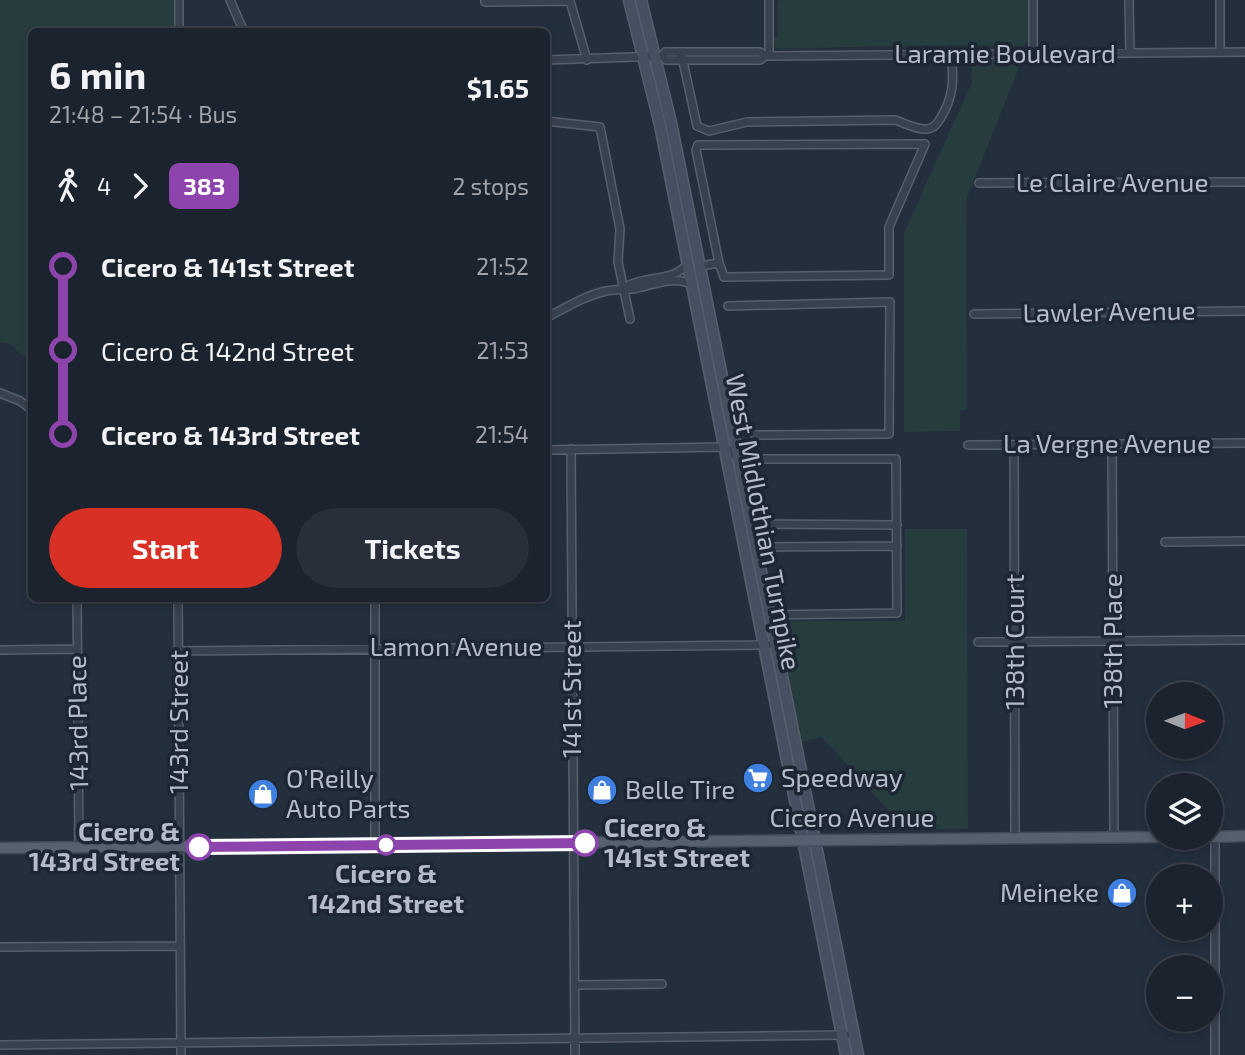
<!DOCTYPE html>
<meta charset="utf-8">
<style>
body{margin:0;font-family:"Exo 2",sans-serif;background:#282f3a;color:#f1f3f6;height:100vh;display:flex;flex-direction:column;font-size:26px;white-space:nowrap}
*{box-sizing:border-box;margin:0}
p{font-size:23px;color:#a0a4aa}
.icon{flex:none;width:38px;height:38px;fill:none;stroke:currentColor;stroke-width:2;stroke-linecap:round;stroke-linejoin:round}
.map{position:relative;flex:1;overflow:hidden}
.panel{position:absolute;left:28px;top:28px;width:522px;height:574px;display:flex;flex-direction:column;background:#1b232e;border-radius:10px;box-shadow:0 4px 10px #0003,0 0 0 2px #39404a}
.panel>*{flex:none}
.badge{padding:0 14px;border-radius:10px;font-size:24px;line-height:46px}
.needle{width:46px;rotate:91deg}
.fabs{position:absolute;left:1146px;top:682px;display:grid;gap:14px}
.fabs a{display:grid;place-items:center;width:77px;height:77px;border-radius:50%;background:#1b232e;box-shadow:0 4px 10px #0003,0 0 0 2px #39404a;font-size:35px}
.map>.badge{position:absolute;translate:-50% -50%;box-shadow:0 0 0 4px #fff}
.legs{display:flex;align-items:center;gap:10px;height:77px;padding:0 21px;font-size:23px}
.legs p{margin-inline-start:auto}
.head{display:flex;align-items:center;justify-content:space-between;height:119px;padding:0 21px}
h1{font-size:38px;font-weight:700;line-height:52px}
.cta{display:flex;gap:14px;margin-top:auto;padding:14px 21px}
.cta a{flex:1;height:80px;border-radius:42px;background:#d93025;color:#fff;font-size:28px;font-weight:700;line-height:80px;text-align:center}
.cta a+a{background:#282f3a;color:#f1f3f6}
ul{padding:0 21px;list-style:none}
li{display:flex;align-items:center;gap:24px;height:84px;font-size:26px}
li i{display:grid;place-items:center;width:10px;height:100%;margin:0 9px;background:currentColor}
li i::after{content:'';width:18px;height:18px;margin:-9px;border:5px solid;border-radius:50%;background:#1b232e}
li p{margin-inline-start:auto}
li:first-child i{background:linear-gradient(#0000 50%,currentColor 0)}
li:last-child i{background:linear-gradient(currentColor 50%,#0000 0)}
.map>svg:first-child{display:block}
.green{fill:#263c3f}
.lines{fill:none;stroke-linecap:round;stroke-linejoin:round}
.minor-casing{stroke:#565f6c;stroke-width:10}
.secondary-casing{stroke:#565f6c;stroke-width:13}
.primary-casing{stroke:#414a57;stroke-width:13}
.minor{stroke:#38414e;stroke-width:7}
.secondary{stroke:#465061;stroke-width:10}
.primary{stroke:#56606e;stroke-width:10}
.line-1-casing{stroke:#fff;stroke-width:16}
.line-1{stroke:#8e44ad;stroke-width:10}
.stop-1-dot{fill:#fff;stroke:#8e44ad;stroke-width:3.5}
.labels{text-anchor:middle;stroke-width:7;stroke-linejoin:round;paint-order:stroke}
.street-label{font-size:26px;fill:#b4bcc9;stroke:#1d2633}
.poi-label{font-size:26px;fill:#b4bcc9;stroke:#1d2633;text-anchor:start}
.stop-label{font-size:26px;font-weight:bold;fill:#b4bcc9;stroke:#1d2633;text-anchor:start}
</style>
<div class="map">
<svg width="1245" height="1055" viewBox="0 0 1245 1055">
<rect width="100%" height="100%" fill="#242f3e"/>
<!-- green -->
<path class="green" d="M0,0H177V31L32,32L31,359L19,353L11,344L0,342Z
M781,0H1029V40L1024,46L927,45L778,49L772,45V37H778V1Z
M971,59L1022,60L966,200L967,410H960V431L904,432V233L972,82Z
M905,529H967L968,829H905L822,737L801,742L776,621H905Z"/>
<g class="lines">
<!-- minor casing -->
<g class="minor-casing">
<path id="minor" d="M179,0V32
M230,0L244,32
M485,0V2L570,1L587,60
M1033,0V54
M1129,0L1130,53
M1220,0V52
M681,52L697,126L709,131L747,122L895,120C905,123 916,130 927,129C934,128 937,124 940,119C954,97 954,79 951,54
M662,56L666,60H760L765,56L1245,52
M769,56V0
M546,60L662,56L665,52H760L765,56
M546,121L600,127L620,229L618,262L630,319
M979,183L1245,182
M700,266L719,263L724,277L889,275V227L925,144L698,145L696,150L719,263
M624,288C643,275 671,283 688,264
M728,306L890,302L889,434L755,435
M974,314L1245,311
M546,318C565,308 584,296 606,291C617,289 628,290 638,288C656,284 674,276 691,284
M0,393L20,401L32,410
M1112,444L1114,838
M968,445L1245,443
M1014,445L1015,839
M571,449L575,1055
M546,450L725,447L739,459H896L897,613L770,615
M752,524L897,525
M1165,542L1245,541
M756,547L897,546
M77,598L79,847
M178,598L181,1055
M375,598V845
M978,642L1245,640
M0,650L77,649
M178,651L768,645
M1215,837V1055
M0,947L180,946
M575,985L662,984
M0,1045L846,1035"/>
</g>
<!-- secondary casing -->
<g class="secondary-casing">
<path id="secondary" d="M629,0L660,125L846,1055
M641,0L671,123L858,1055"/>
</g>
<!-- primary casing -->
<g class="primary-casing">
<path id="primary" d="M1211,837L1245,836
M0,848L1158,837"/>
</g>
<!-- minor -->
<use href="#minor" class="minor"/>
<!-- secondary -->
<use href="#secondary" class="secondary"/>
<!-- primary -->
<use href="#primary" class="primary"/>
</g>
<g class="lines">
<!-- line-1 casing -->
<g class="line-1-casing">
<path id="line-1" d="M199,847L585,843"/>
</g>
<!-- line-1 -->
<use href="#line-1" class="line-1"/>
</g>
<!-- icons -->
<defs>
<g id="supermarket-disc" transform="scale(1.575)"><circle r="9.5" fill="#3f7fe0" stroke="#1d2633"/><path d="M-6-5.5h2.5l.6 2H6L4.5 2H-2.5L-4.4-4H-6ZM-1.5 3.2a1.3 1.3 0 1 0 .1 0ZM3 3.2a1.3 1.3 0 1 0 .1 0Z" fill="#fff"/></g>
<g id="shop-disc" transform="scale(1.575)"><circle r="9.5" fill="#3f7fe0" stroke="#1d2633"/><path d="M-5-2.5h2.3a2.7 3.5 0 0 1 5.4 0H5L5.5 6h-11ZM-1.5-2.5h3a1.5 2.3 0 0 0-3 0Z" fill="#fff"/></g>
</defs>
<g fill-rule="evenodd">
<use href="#supermarket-disc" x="758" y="778"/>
<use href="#shop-disc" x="602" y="790"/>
<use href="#shop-disc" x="263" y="794"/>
<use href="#shop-disc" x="1122" y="893"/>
</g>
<!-- markers -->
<g class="stop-1-dot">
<circle cx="585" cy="843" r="12"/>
<circle cx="386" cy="845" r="9"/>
<circle cx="199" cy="847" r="12"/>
</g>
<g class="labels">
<!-- street labels -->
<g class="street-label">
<text x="1005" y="63">Laramie Boulevard</text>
<text x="1112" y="192">Le Claire Avenue</text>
<text transform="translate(1109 312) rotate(-1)" y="9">Lawler Avenue</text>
<text x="1107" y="453">La Vergne Avenue</text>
<text transform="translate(763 522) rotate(79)" y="9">West Midlothian Turnpike</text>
<text transform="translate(1113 641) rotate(-90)" y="9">138th Place</text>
<text transform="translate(1015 642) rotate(-90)" y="9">138th Court</text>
<text x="456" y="656">Lamon Avenue</text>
<text transform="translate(572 689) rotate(-90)" y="9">141st Street</text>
<text transform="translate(179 722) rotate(-90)" y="9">143rd Street</text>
<text transform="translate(78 723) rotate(-91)" y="9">143rd Place</text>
<text x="852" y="827">Cicero Avenue</text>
</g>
<!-- poi labels -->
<g class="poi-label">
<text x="781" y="787">Speedway</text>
<text x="286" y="788">O'Reilly<tspan x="286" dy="30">Auto Parts</tspan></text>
<text x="625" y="799">Belle Tire</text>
<text x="1099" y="902" text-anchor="end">Meineke</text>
</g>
<!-- stop labels -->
<g class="stop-label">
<text x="604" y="837">Cicero &amp;<tspan x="604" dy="30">141st Street</tspan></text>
<text x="180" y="841" text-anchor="end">Cicero &amp;<tspan x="180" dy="30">143rd Street</tspan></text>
<text x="386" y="883" text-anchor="middle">Cicero &amp;<tspan x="386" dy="30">142nd Street</tspan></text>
</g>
</g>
</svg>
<div class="fabs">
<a><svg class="needle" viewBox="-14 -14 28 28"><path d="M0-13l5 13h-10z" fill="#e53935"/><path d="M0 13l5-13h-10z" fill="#a0a4aa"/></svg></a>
<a><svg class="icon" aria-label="layers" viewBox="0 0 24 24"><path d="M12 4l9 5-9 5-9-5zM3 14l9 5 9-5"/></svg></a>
<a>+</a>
<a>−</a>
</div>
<section class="panel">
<div class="head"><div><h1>6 min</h1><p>21:48 – 21:54 · Bus</p></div><b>$1.65</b></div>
<div class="legs"><svg class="icon" aria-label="walk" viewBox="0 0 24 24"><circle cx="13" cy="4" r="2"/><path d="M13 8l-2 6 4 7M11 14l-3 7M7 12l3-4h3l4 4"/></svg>4<svg class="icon" aria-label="forward" viewBox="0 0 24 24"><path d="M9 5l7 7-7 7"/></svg><b class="badge" style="background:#8e44ad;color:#fff">383</b><p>2 stops</p></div>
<ul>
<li><i style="color:#8e44ad"></i><b>Cicero &amp; 141st Street</b><p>21:52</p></li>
<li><i style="color:#8e44ad"></i><span>Cicero &amp; 142nd Street</span><p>21:53</p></li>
<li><i style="color:#8e44ad"></i><b>Cicero &amp; 143rd Street</b><p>21:54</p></li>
</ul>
<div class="cta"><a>Start</a><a>Tickets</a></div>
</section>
</div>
